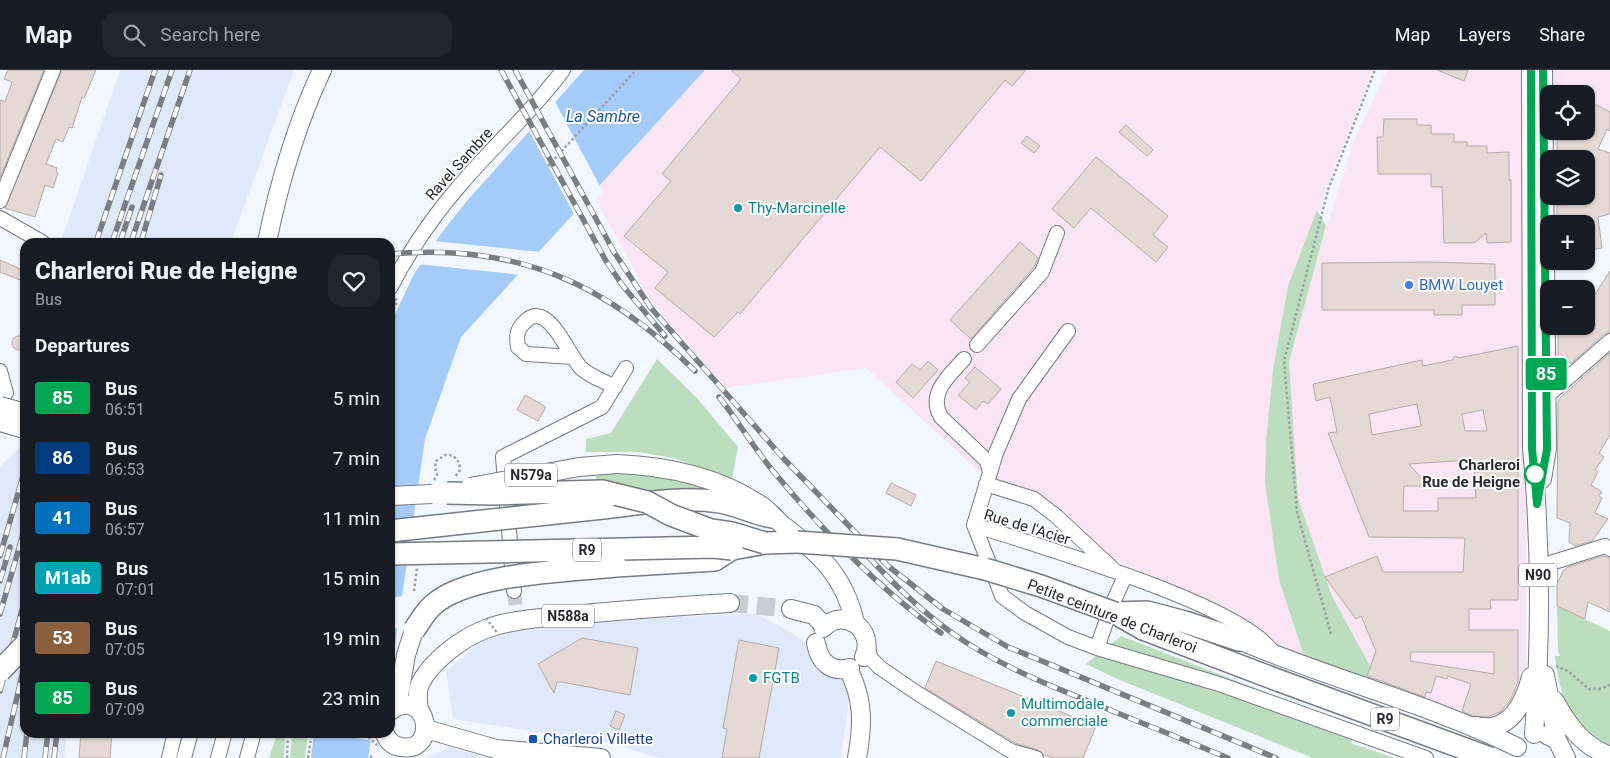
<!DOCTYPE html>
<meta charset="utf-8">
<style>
body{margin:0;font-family:Roboto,sans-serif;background:#20242c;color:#f1f3f6;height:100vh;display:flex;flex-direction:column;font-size:19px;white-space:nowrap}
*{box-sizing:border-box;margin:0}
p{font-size:16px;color:#9ea1a6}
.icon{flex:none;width:28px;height:28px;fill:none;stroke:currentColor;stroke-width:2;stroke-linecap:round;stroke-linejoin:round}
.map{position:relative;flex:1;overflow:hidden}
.drawer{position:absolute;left:20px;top:168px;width:375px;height:500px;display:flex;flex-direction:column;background:#171b24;border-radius:15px;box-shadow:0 1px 4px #0004}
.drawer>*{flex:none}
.badge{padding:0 10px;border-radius:4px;font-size:18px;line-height:32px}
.fabs{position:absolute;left:1540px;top:15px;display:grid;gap:10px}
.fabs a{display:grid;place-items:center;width:55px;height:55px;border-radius:10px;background:#171b24;box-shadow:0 1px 4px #0004;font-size:25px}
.map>.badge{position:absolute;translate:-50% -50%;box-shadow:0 0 0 2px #fff}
h2{padding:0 15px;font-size:19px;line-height:45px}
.round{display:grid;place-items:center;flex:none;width:52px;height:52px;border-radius:15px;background:#20242c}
.head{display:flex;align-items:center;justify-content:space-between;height:85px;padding:0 15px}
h1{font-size:24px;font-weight:800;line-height:38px}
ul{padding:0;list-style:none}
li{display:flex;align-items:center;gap:15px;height:60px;padding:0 15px}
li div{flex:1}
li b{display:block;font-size:19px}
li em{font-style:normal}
li .badge{min-width:55px;font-weight:700;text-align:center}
header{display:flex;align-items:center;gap:30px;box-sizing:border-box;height:70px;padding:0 25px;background:#171b24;border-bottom:1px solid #363941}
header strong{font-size:24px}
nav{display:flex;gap:28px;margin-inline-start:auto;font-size:18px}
.search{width:350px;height:45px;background:#20242c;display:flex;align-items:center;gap:12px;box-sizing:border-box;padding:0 18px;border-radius:15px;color:#9ea1a6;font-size:19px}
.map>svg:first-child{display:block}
.built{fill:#e0e9fa}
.industrial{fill:#f9e5f4}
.green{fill:#bcddbe}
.water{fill:#a5cbfb}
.pier{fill:#f2f6fe}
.building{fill:#e5d9d6;stroke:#b6aaa7;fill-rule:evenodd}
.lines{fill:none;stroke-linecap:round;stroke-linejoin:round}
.minor-tunnel{stroke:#c9cdd4;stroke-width:14;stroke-dasharray:14 7;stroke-linecap:butt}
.major-tunnel{stroke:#c9cdd4;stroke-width:18;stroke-dasharray:18 9;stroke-linecap:butt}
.minor-casing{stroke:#777b84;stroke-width:16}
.major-casing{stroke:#777b84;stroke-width:20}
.highway-casing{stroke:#777b84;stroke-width:24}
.path{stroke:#9b9ea4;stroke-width:2.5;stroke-dasharray:2.5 2.5;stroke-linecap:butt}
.minor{stroke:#fff;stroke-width:14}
.major{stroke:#fff;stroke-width:18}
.highway{stroke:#fff;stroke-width:21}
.rail-casing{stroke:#7a7d82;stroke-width:5.5}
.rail{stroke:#fff;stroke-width:4;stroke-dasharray:11;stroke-linecap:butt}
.major-bridge-casing{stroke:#777b84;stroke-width:20;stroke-linecap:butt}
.highway-bridge-casing{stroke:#777b84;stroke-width:24;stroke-linecap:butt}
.path-bridge{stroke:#9b9ea4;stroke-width:2.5;stroke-dasharray:2.5 2.5;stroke-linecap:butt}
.major-bridge{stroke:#fff;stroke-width:18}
.highway-bridge{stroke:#fff;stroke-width:21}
.line-casing{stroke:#fff;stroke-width:11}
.line{stroke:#00a651;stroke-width:8}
.culture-dot{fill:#0f9aa8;stroke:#fff;stroke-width:2}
.shop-dot{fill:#3f7fe0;stroke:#fff;stroke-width:2}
.stop-dot{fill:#fff;stroke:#00a651;stroke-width:2.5}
.transit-dot{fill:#1a4fb4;stroke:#fff;stroke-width:2}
.labels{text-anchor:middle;stroke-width:4;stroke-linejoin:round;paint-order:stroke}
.shield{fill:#fff;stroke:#68696c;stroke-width:1}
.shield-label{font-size:14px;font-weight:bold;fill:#27292d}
.street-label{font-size:15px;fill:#27292d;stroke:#fff}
.culture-label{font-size:15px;fill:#0d838f;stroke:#fff;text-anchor:start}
.shop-label{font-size:15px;fill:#366cbe;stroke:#fff;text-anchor:start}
.stop-label{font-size:15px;font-weight:bold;fill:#27292d;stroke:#fff;text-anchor:end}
.transit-label{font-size:15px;fill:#164399;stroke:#fff;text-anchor:start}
.water-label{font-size:16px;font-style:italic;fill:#265892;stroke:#fff}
</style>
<header>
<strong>Map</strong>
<div class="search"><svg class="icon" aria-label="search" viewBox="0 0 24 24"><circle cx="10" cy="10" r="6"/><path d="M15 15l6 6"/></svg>Search here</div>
<nav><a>Map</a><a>Layers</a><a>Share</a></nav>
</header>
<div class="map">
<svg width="1610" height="688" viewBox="0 0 1610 688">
<rect width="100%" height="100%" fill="#f2f6fe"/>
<!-- built -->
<path class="built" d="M120,0H294L231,172H61Z
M25,354V662L67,663L64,688H0V396L22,376Z
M755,544L782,557L807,573L813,593L842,612L850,623L841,688H664L651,686L615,674L453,649L446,601L481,572L513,562L646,548Z
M450,677L462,681L489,688H427Z"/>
<!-- industrial -->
<path class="industrial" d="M705,0H1373L1288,216L1273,300L1266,370L1265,412L1279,510L1305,589L1274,577L1182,520L1115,490L1026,420L979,401L866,298L725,318L651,231L596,130L604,122L600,116Z
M1387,0H1526V614L1508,643L1497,650L1472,652L1391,619L1378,611L1332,526L1298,429L1289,292L1325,161L1354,71Z
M1553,0H1610V42L1586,31V24H1553Z"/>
<!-- green -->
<path class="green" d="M1317,140L1326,156L1289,292L1298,429L1332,526L1378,611L1305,589L1279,510L1265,412L1266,371L1273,300L1288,216Z
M657,289L696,327L738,377L732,409L673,388L639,382H586V369L611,363Z
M640,399L726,421L653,425L635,418L596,410L595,401Z
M1557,536L1610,561V679C1602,674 1591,669 1584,662C1565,643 1558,611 1555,586H1560L1558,581Z
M1121,566L1332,648L1353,674L1395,688H1313L1115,608L1086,594Z
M285,663L284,688H269L277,664Z
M292,663H308L305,688H290Z"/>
<!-- water -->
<path class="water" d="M584,0H705L461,267L425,369L395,574L390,578V255L413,206L440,165L466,132Z
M314,663H372L368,688H311Z"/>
<!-- pier -->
<path class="pier" d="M554,30L601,118L575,146L528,59Z
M433,171L541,182L521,205L418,194Z
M405,526L400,558L390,559V527Z
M312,662H374V663L373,674L369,670L321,663L314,665L311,669Z"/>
<!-- building -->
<path class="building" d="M8,0H44L0,108V30L5,32L12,12L4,9Z
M62,0H96L84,28L82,27L72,58L69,57L63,72L56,69L46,94L57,98L56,101L58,103L53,118L45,115L35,147L5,138Z
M731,0H1026L1012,16L1005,10L921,111L880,77L740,244L738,242L714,267L655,218L668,202L624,166L671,111L662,104L741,9Z
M1437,0H1468L1464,11Z
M1586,30L1610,42V61L1607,59L1598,79L1610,83V144L1598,147L1602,178L1586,181V154H1557V135L1585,134L1586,89H1557V70H1575L1579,61H1586Z
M1384,49H1417V55H1431V64H1454V72H1467V76H1487V83L1509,82V110H1511V172L1487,173L1486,163L1474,173H1444L1442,117H1431V104H1378L1377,67H1383Z
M1126,55L1153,80L1147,86L1119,62Z
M1027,66L1040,76L1034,83L1021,73Z
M1096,87L1168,146L1153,165L1168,177L1156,192L1091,138L1074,158L1052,139Z
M1020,172L1038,188L1034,197L971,269L950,250Z
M0,190L25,201V212L0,202Z
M1432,192L1495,194V235H1462V245H1434V240H1322V193Z
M1610,201V262L1604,264L1572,293H1558V263H1584L1578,256H1586V238Z
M12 273a7 7 0 1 1 14 0a7 7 0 1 1-14 0Z
M1518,276V530H1490L1491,539H1469V560H1518V612L1510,631L1500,642L1487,647L1473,646L1462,641L1471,614L1448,606L1447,609L1436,606L1431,623L1426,622L1425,627L1367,606L1376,581L1361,546L1356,549L1325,507L1377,486L1383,502H1463L1465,468L1369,467L1328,363L1337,362L1330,327L1316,331L1313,314L1422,290L1423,296L1452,290L1455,286L1459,288ZM1417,334L1421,356L1372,365L1369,344ZM1483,340L1487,361H1465L1462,344ZM1468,390V396H1474L1476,428H1438V441H1403L1404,416H1424L1423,410L1409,394ZM1411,582H1494V604L1410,591Z
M1610,283V365L1599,383L1604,387L1595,400L1598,402L1591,415L1602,422L1599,426L1602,428L1595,443L1608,449L1592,471L1575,476L1569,472L1570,453L1557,448L1558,332L1560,328Z
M928,291L938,300L913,328L896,312L912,294L920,300Z
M975,297L1001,319L988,334L983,331L976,340L958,325L970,312L965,308Z
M525,325L546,337L538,351L517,340Z
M891,413L916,425L911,436L886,423Z
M1603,486L1610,488V542L1588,532L1585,549L1557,536V514L1563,501L1568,497Z
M582,568L638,578L630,625L562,612H557L554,623L538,594Z
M739,570L779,578L759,688H722L727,659L723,658Z
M936,591L1096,656L1083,688H1054L1044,685L1038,680L1015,673L925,618Z
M616,641L625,645L619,660L610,656Z
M81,662H112L110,688H79Z"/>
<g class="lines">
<!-- minor-tunnel -->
<path class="minor-tunnel" d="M514,521L516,540"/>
<!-- major-tunnel -->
<path class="major-tunnel" d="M730,533L791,539"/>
<!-- minor casing -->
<g class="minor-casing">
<path id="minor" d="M0,131L53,0
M0,148L42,172
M390,218C410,180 433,146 461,114C494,75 533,41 563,0
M977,275L1042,202L1057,163
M573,287L526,284L518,277C516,265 517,258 527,250C549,231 569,287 581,298C589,306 604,311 615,317
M964,289C950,305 927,323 941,347L987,391L990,402
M0,301L6,323
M1546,327L1610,271
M986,414L1034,429L1056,446L1112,498
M974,455L1002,526L1025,543L1068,567L1097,578L1219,614L1426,688
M974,455C1032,474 1247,536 1273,583
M974,455L996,383L1019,329L1068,261
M1538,497L1605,476L1610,479
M514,521L503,387L602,337L626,298
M867,572L870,587L879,597L917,623L1011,681L1036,688
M1097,578L1112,535L1125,506
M169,688L175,662
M184,688L191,662
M218,688L225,662
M247,688L254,662"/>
</g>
<!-- major casing -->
<g class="major-casing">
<path id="major" d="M1531,0L1532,378C1541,473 1541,569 1534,664
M267,172C279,114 296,55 322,0
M617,394C669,396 719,407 762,436C770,442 777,451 785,457C820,484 845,507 855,553
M1542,409L1547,379L1543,0
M791,539L814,545L824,556
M823,558C844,536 876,560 864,587
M1239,570C1330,609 1427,633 1517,677
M816,573C819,592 831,603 850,598
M848,599C864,629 863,655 857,688
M1545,605L1557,670
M1554,630C1568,655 1582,676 1610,686
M397,636L406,585L414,560
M419,641C418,632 416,623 420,614C431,591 462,568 486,559C512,549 544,548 572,545C624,540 677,536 730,533
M1476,656C1509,664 1524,634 1531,607
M426,659L496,679L601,688
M384,662C387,670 392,676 401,677C440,684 428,614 390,641
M1547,665L1557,670L1566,688"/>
</g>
<!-- highway casing -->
<g class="highway-casing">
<path id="highway" d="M603,438C641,434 681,426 720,432C738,435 754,444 772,447
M897,479L985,499
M616,496L715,490L732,479L765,473L797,472
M1115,543L1143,559L1280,611
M1115,543L1147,542L1185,552L1239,570"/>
</g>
<!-- path -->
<path class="path" d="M548,96L636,0
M390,249L397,231L395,228
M434,410L437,405L435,398L436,391L445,385C454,384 460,390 460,400L455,407
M414,521L417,498
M1331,564L1297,442L1284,291L1328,120L1375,0
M1556,596L1568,601L1589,619H1599L1610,615
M287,688L288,662
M308,688L311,668
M371,688V685"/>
<!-- minor -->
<use href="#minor" class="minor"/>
<!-- major -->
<use href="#major" class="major"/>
<!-- highway -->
<use href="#highway" class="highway"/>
<!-- rail casing -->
<g class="rail-casing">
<path id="rail" d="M501,0L606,191L623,216L665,266
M515,0L614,182L651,238L784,389L888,496L943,539L1008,577L1276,688
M96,172L155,0
M112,172L172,0
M120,172L132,137
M131,172L190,0
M141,172L161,105
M390,184C517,173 606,213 695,301
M719,327C738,351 754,378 773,401C822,460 878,518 941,563
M854,472C889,509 924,546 967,573C1008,599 1053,617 1098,635C1141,653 1185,670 1228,688
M0,486L25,399
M0,511L10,477
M0,544L25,457
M0,621L25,529
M3,688L25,592
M24,688L27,662
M45,688L48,662
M54,688L57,662"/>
</g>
<!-- rail -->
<use href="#rail" class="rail"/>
<!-- major-bridge casing -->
<g class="major-bridge-casing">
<path id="major-bridge" d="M0,336L25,343
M0,352L25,359
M470,417L579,397L617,394
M390,426L432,424"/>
</g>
<!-- highway-bridge casing -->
<g class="highway-bridge-casing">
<path id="highway-bridge" d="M447,423L493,424L602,421L647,432L671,445L711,460L732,463L765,473
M390,461L603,438
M797,472L897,479
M390,484L713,477L732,479
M985,499L1041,516L1115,543
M414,560C420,552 425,542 432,536C466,503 569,501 616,496
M0,601L25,575
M1280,611L1490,688"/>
</g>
<!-- path-bridge -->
<path class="path-bridge" d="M486,548L498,564
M344,662L367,666L377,675"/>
<!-- major-bridge -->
<use href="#major-bridge" class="major-bridge"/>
<!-- highway-bridge -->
<use href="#highway-bridge" class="highway-bridge"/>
</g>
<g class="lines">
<!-- line casing -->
<g class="line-casing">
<path id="line" d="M1531,0L1532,378L1537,434L1547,379L1543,0"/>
</g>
<!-- line -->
<use href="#line" class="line"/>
</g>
<!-- markers -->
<g class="culture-dot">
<circle cx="738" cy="138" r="5"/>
<circle cx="753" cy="608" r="5"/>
<circle cx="1011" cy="643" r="5"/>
</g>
<circle class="shop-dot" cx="1409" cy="215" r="5"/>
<circle class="stop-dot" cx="1535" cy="404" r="10"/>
<rect class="transit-dot" x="528" y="664" width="10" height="10" rx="2.5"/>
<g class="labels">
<!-- shield labels -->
<g class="shield">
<rect x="505" y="393.5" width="52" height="23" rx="4"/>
<rect x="573" y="468.5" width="28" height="23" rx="4"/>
<rect x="1519" y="493.5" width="38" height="23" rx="4"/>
<rect x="542" y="534.5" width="52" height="23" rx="4"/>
<rect x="1371" y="637.5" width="28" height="23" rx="4"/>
</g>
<g class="shield-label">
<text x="531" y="410">N579a</text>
<text x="587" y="485">R9</text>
<text x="1538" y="510">N90</text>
<text x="568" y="551">N588a</text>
<text x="1385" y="654">R9</text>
</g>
<!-- street labels -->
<g class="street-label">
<text transform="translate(459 94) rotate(-48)" y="5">Ravel Sambre</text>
<text transform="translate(1027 457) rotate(17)" y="5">Rue de l'Acier</text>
<text transform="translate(1112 546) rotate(21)" y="5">Petite ceinture de Charleroi</text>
</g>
<!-- culture labels -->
<g class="culture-label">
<text x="748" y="143">Thy-Marcinelle</text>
<text x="763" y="613">FGTB</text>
<text x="1021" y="639">Multimodale<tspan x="1021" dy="17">commerciale</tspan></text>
</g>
<!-- shop labels -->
<g class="shop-label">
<text x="1419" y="220">BMW Louyet</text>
</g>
<!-- stop labels -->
<g class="stop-label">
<text x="1520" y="400">Charleroi<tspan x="1520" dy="17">Rue de Heigne</tspan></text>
</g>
<!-- transit labels -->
<g class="transit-label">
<text x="543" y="674">Charleroi Villette</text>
</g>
<!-- water labels -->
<g class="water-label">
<text x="603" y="52">La Sambre</text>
</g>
</g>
</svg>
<div class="fabs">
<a><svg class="icon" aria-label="locate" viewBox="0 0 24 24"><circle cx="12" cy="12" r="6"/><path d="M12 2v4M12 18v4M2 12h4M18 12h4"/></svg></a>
<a><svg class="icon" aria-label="layers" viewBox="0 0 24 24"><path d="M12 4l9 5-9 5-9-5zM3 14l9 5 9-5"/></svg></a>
<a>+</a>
<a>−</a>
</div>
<b class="badge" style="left:1546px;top:304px;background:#00a651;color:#fff">85</b>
<section class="drawer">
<div class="head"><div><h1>Charleroi Rue de Heigne</h1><p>Bus</p></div><a class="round"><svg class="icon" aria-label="heart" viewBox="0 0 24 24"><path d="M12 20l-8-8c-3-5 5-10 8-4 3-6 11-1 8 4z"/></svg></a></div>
<h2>Departures</h2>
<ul>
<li><span class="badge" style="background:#00a651;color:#fff">85</span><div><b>Bus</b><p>06:51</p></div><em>5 min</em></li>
<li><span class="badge" style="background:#003b80;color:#fff">86</span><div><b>Bus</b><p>06:53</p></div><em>7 min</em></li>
<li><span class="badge" style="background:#0072bc;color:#fff">41</span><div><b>Bus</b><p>06:57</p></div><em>11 min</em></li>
<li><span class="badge" style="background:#00a3b4;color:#fff">M1ab</span><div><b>Bus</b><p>07:01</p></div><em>15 min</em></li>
<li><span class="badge" style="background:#8b5e3c;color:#fff">53</span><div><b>Bus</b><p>07:05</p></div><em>19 min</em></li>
<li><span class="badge" style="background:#00a651;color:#fff">85</span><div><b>Bus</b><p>07:09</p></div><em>23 min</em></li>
</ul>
</section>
</div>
